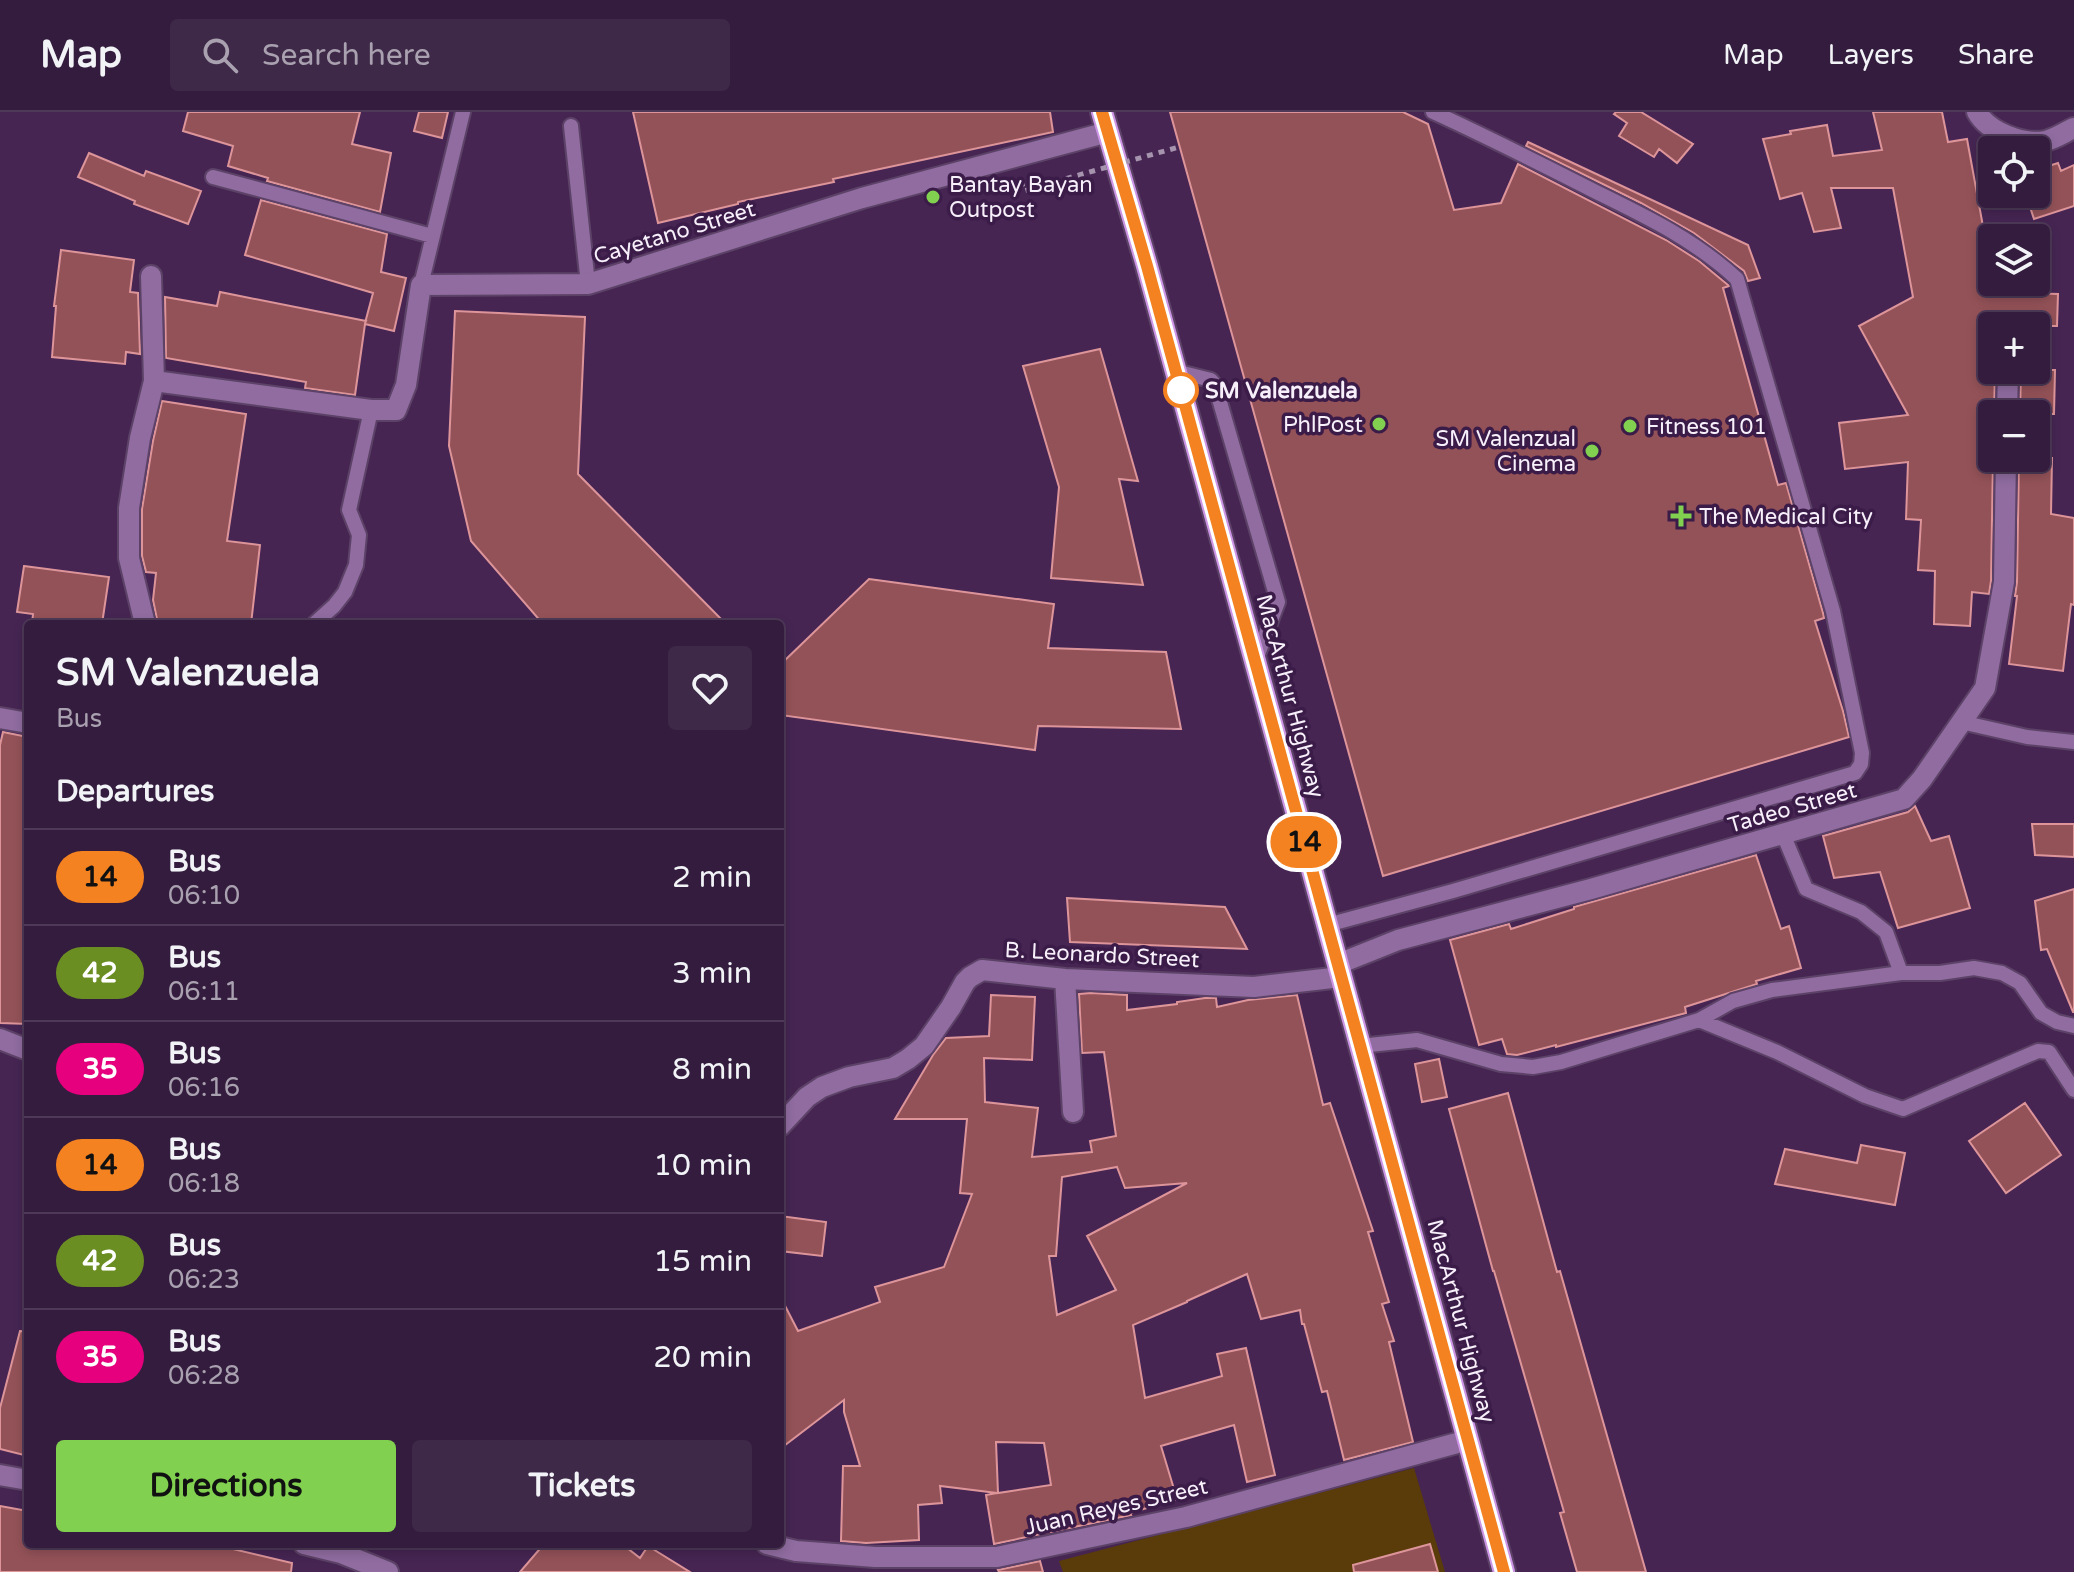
<!DOCTYPE html>
<meta charset="utf-8">
<style>
body{margin:0;font-family:"Varela Round",sans-serif;background:#3f2949;color:#f1f3f6;height:100vh;display:flex;flex-direction:column;font-size:30px;white-space:nowrap}
*{box-sizing:border-box;margin:0}
p{font-size:26px;color:#a9a1b0}
.icon{flex:none;width:44px;height:44px;fill:none;stroke:currentColor;stroke-width:2;stroke-linecap:round;stroke-linejoin:round}
.map{position:relative;flex:1;overflow:hidden}
.side{position:absolute;left:24px;top:508px;width:760px;height:928px;display:flex;flex-direction:column;background:#341c3e;border-radius:8px;box-shadow:0 4px 12px #0003,0 0 0 2px #4e3a58}
.side>*{flex:none}
.badge{padding:0 16px;border-radius:26px;font-size:28px;line-height:52px}
.fabs{position:absolute;left:1978px;top:24px;display:grid;gap:16px}
.fabs a{display:grid;place-items:center;width:72px;height:72px;border-radius:8px;background:#341c3e;box-shadow:0 4px 12px #0003,0 0 0 2px #4e3a58;font-size:40px}
.map>.badge{position:absolute;translate:-50% -50%;box-shadow:0 0 0 4px #fff}
h2{padding:0 32px;font-size:30px;line-height:72px}
.round{display:grid;place-items:center;flex:none;width:84px;height:84px;border-radius:8px;background:#3f2949}
.headline{display:flex;align-items:center;justify-content:space-between;height:136px;padding:0 32px}
h1{font-size:38px;font-weight:700;line-height:60px}
.button{display:flex;gap:16px;margin-top:auto;padding:16px 32px}
.button a{flex:1;height:92px;border-radius:8px;background:#81d050;color:#111;font-size:32px;font-weight:700;line-height:92px;text-align:center}
.button a+a{background:#3f2949;color:#f1f3f6}
ul{padding:0;list-style:none}
li{display:flex;align-items:center;gap:24px;height:96px;padding:0 32px;border-top:2px solid #4e3a58}
li div{flex:1}
li b{display:block;font-size:30px}
li em{font-style:normal}
li .badge{min-width:88px;font-weight:700;text-align:center}
header{display:flex;align-items:center;gap:48px;box-sizing:border-box;height:112px;padding:0 40px;background:#341c3e;border-bottom:2px solid #4e3a58}
header strong{font-size:38px}
nav{display:flex;gap:44px;margin-inline-start:auto;font-size:28px}
.search{width:560px;height:72px;background:#3f2949;display:flex;align-items:center;gap:20px;box-sizing:border-box;padding:0 28px;border-radius:8px;color:#a9a1b0;font-size:30px}
.map>svg:first-child{display:block}
.green{fill:#593c0a}
.building{fill:#935258;stroke:#dd959a;stroke-width:2;fill-rule:evenodd}
.lines{fill:none;stroke-linecap:round;stroke-linejoin:round}
.service-casing{stroke:#5d4267;stroke-width:18}
.minor-casing{stroke:#5d4267;stroke-width:24}
.trunk-casing{stroke:#5d4267;stroke-width:26}
.path{stroke:#a693ae;stroke-width:5;stroke-dasharray:6 6;stroke-linecap:butt}
.service{stroke:#906ca0;stroke-width:14}
.minor{stroke:#906ca0;stroke-width:20}
.trunk{stroke:#cd95e5;stroke-width:22}
.path-bridge{stroke:#a693ae;stroke-width:5;stroke-dasharray:6 6;stroke-linecap:butt}
.line-casing{stroke:#fff;stroke-width:18}
.line{stroke:#f58220;stroke-width:12}
.poi-dot{fill:#81d050;stroke:#3b1b48;stroke-width:3}
.stop-dot{fill:#fff;stroke:#f58220;stroke-width:4}
.labels{text-anchor:middle;stroke-width:7;stroke-linejoin:round;paint-order:stroke}
.poi-label{font-size:22px;fill:#f7f0fb;stroke:#3b1b48;text-anchor:start}
.street-label{font-size:22px;fill:#f7f0fb;stroke:#3b1b48}
.stop-label{font-size:22px;font-weight:bold;fill:#f7f0fb;stroke:#3b1b48;text-anchor:start}
</style>
<header>
<strong>Map</strong>
<div class="search"><svg class="icon" aria-label="search" viewBox="0 0 24 24"><circle cx="10" cy="10" r="6"/><path d="M15 15l6 6"/></svg>Search here</div>
<nav><a>Map</a><a>Layers</a><a>Share</a></nav>
</header>
<div class="map">
<svg width="2074" height="1460" viewBox="0 0 2074 1460">
<rect width="100%" height="100%" fill="#462553"/>
<!-- green -->
<path class="green" d="M1414,1356L1445,1460H1063L1059,1449Z"/>
<!-- building -->
<path class="building" d="M188,0H360L352,32L391,41L380,100L267,69L268,66L228,54L233,34L183,19Z
M419,0H448L442,26L414,19Z
M633,0H1050L1053,20L833,67L834,70L738,90V92L658,111Z
M1170,0H1403L1428,12L1454,98L1501,91L1518,52L1666,128L1699,149L1728,173L1729,174L1723,176L1778,373L1786,371L1823,501L1824,506L1815,509L1843,599L1849,625L1383,764Z
M1616,0H1641L1693,32L1677,51L1659,37L1654,45L1619,24L1627,11L1614,2Z
M1873,0H1942L1948,30L1967,27L1995,180L2058,182L2057,214H1992V258H1995L1994,302H1992L1989,346H1993L1991,469L1989,482L1972,480L1970,514L1934,512L1935,459L1918,458L1921,408L1906,407L1908,350L1845,357L1839,311L1908,303L1859,214L1913,185L1893,76H1831L1841,116L1814,120L1802,81L1780,87L1763,27L1791,22L1790,19L1827,13L1833,44L1882,38Z
M1528,30L1748,133L1760,166L1748,169L1744,159L1694,121L1641,91L1526,34Z
M89,41L144,64L146,59L201,79L188,112L134,92L135,89L78,65Z
M2058,51L2061,59L2074,53V94L2034,107L2026,83L2036,82V58Z
M261,88L387,122L381,160L406,166L394,219L365,212L355,283L305,276L306,270L166,246L165,185L217,194L220,180L366,209L365,211L373,181L245,143Z
M61,138L134,148L130,180L138,181L140,242L126,240L125,252L52,245L56,194H54Z
M455,199L585,205L578,362L726,512H543L471,429L449,334Z
M1100,237L1138,369L1119,367L1143,473L1051,466L1059,375L1023,254Z
M2021,258H2055L2054,302H2020Z
M162,289L246,302L227,429L260,433L251,512H158L153,488L156,461L146,460L142,444V397L153,329Z
M2019,346H2052L2051,402L2074,406V493L2071,492L2063,559L2009,552L2017,484H2015L2017,470Z
M24,454L109,465L102,512H32L33,502L17,500Z
M869,467L1054,492L1048,536L1166,540L1181,617L1038,614L1035,638L780,603V553Z
M3,620L28,625V912L0,911V633Z
M1915,694L1931,729L1949,724L1970,796L1898,816L1880,760L1834,766L1823,724L1908,700Z
M2032,712H2074V745L2035,743Z
M1756,743L1781,817L1789,814L1801,856L1756,869L1757,872L1685,895L1686,901L1556,935V933L1517,943L1507,942L1502,927L1479,933L1450,828L1509,812L1511,817L1574,797V795Z
M2074,777V900H2073L2047,837L2041,838L2035,789Z
M1067,786L1225,795L1247,837L1070,830Z
M1091,881L1127,883V898L1177,892V890L1205,886H1216L1217,895L1248,888L1297,883L1323,993L1330,991L1373,1119L1368,1120L1389,1190L1382,1192L1394,1229L1389,1230L1413,1330L1344,1348L1327,1279L1322,1280L1304,1212H1302L1300,1198L1261,1207L1247,1162L1187,1189V1190L1133,1213L1145,1286L1222,1264L1217,1242L1246,1236L1275,1363L1247,1370L1234,1313L1161,1334L1177,1387L1130,1401L1131,1403L994,1432L986,1383L997,1381L940,1374L942,1391L918,1393L919,1428L866,1431L841,1429L843,1354H860L844,1300V1288L780,1337V1184L798,1219L880,1190L875,1175L944,1155L972,1082L960,1081L967,1007H895L933,943L946,926L989,924L991,883L1035,885L1032,948L984,946L985,990L1038,996L1032,1045L1092,1040L1090,1029L1116,1024L1104,940L1082,941L1079,882ZM1117,1055L1125,1076L1187,1071L1087,1124L1116,1178L1057,1203L1049,1144H1056L1062,1065ZM996,1330L1044,1331L1051,1373L998,1381Z
M1439,947L1447,985L1422,990L1415,952Z
M1508,981L1557,1160L1560,1159L1646,1460H1577L1560,1401L1564,1400L1494,1159H1493L1449,997Z
M2025,991L2061,1043L2006,1081L1969,1029Z
M1861,1033L1905,1041L1895,1093L1775,1072L1785,1037L1857,1051Z
M780,1104L826,1110L822,1144L780,1139Z
M20,1219L28,1220V1344L0,1337V1296Z
M0,1394L28,1399V1432H212L292,1451L291,1460H0Z
M544,1432H622L640,1446L648,1434L690,1460H520Z
M1430,1432L1438,1460H1354L1353,1453Z
M1040,1449L1043,1460H999L998,1458Z"/>
<g class="lines">
<!-- service casing -->
<g class="service-casing">
<path id="service" d="M571,14L588,172
M213,65L432,124
M421,173L463,0
M1175,259L1211,268L1215,273L1278,490L1255,550
M314,512L334,494L345,480L356,453L359,423L349,398L371,298
M1961,610L2027,625L2074,630
M1783,722L1806,777L1861,800L1886,820L1901,861H1940L1974,856L2002,861L2020,871L2041,901L2057,910L2074,914
M1327,813L1453,779L1855,661L1861,652L1862,641L1833,499L1737,167C1696,129 1649,106 1600,82C1545,54 1490,26 1433,0
M1699,908L1777,940L1865,984L1903,997L2038,939L2049,940L2074,978
M1360,934L1417,928L1501,952L1533,955L1561,950L1699,908L1733,889L1772,878L1901,861"/>
</g>
<!-- minor casing -->
<g class="minor-casing">
<path id="minor" d="M1977,0C1988,20 2023,33 2045,29C2055,27 2065,20 2074,16
M154,269L371,298H396L406,273L421,173L588,172L862,86L1108,20
M2007,302L2008,258
M145,512L129,446V396L140,326L154,269L151,164
M0,606L28,611
M1338,852L1398,828L1591,777L1904,687L1922,667L1985,576L2004,470L2006,346
M1065,867L1073,1000
M0,927L28,938
M780,1014L807,985L822,975L849,965L893,956L908,947L924,934L951,895L965,870L970,865L982,858L1065,867L1254,875L1341,865
M0,1363L28,1368
M304,1432L341,1441L388,1460
M767,1432L796,1439L875,1445H997L1186,1405L1468,1328"/>
</g>
<!-- trunk casing -->
<g class="trunk-casing">
<path id="trunk" d="M1102,0L1147,154L1504,1460"/>
</g>
<!-- path -->
<path class="path" d="M1021,69L1024,79L1043,73"/>
<!-- service -->
<use href="#service" class="service"/>
<!-- minor -->
<use href="#minor" class="minor"/>
<!-- trunk -->
<use href="#trunk" class="trunk"/>
<!-- path-bridge -->
<path class="path-bridge" d="M1043,73L1179,35"/>
</g>
<g class="lines">
<!-- line casing -->
<g class="line-casing">
<path id="line" d="M1102,0L1147,154L1504,1460"/>
</g>
<!-- line -->
<use href="#line" class="line"/>
</g>
<!-- markers -->
<g class="poi-dot">
<circle cx="933" cy="85" r="8"/>
<circle cx="1379" cy="312" r="8"/>
<circle cx="1630" cy="314" r="8"/>
<circle cx="1592" cy="339" r="8"/>
<path d="M1677 392h8v8h8v8h-8v8h-8v-8h-8v-8h8z"/>
</g>
<circle class="stop-dot" cx="1181" cy="278" r="16"/>
<g class="labels">
<!-- poi labels -->
<g class="poi-label">
<text x="949" y="80">Bantay Bayan<tspan x="949" dy="25">Outpost</tspan></text>
<text x="1363" y="320" text-anchor="end">PhlPost</text>
<text x="1646" y="322">Fitness 101</text>
<text x="1576" y="334" text-anchor="end">SM Valenzual<tspan x="1576" dy="25">Cinema</tspan></text>
<text x="1699" y="412">The Medical City</text>
</g>
<!-- street labels -->
<g class="street-label">
<text transform="translate(674 120) rotate(-17)" y="8">Cayetano Street</text>
<text transform="translate(1291 584) rotate(75)" y="8">MacArthur Highway</text>
<text transform="translate(1792 695) rotate(-16)" y="8">Tadeo Street</text>
<text transform="translate(1102 842) rotate(3)" y="8">B. Leonardo Street</text>
<text transform="translate(1462 1209) rotate(75)" y="8">MacArthur Highway</text>
<text transform="translate(1116 1394) rotate(-13)" y="8">Juan Reyes Street</text>
</g>
<!-- stop labels -->
<g class="stop-label">
<text x="1205" y="286">SM Valenzuela</text>
</g>
</g>
</svg>
<div class="fabs">
<a><svg class="icon" aria-label="locate" viewBox="0 0 24 24"><circle cx="12" cy="12" r="6"/><path d="M12 2v4M12 18v4M2 12h4M18 12h4"/></svg></a>
<a><svg class="icon" aria-label="layers" viewBox="0 0 24 24"><path d="M12 4l9 5-9 5-9-5zM3 14l9 5 9-5"/></svg></a>
<a>+</a>
<a>−</a>
</div>
<b class="badge" style="left:1304px;top:730px;background:#f58220;color:#111">14</b>
<section class="side">
<div class="headline"><div><h1>SM Valenzuela</h1><p>Bus</p></div><a class="round"><svg class="icon" aria-label="heart" viewBox="0 0 24 24"><path d="M12 20l-8-8c-3-5 5-10 8-4 3-6 11-1 8 4z"/></svg></a></div>
<h2>Departures</h2>
<ul>
<li><span class="badge" style="background:#f58220;color:#111">14</span><div><b>Bus</b><p>06:10</p></div><em>2 min</em></li>
<li><span class="badge" style="background:#6b8e23;color:#fff">42</span><div><b>Bus</b><p>06:11</p></div><em>3 min</em></li>
<li><span class="badge" style="background:#e6007e;color:#fff">35</span><div><b>Bus</b><p>06:16</p></div><em>8 min</em></li>
<li><span class="badge" style="background:#f58220;color:#111">14</span><div><b>Bus</b><p>06:18</p></div><em>10 min</em></li>
<li><span class="badge" style="background:#6b8e23;color:#fff">42</span><div><b>Bus</b><p>06:23</p></div><em>15 min</em></li>
<li><span class="badge" style="background:#e6007e;color:#fff">35</span><div><b>Bus</b><p>06:28</p></div><em>20 min</em></li>
</ul>
<div class="button"><a>Directions</a><a>Tickets</a></div>
</section>
</div>
